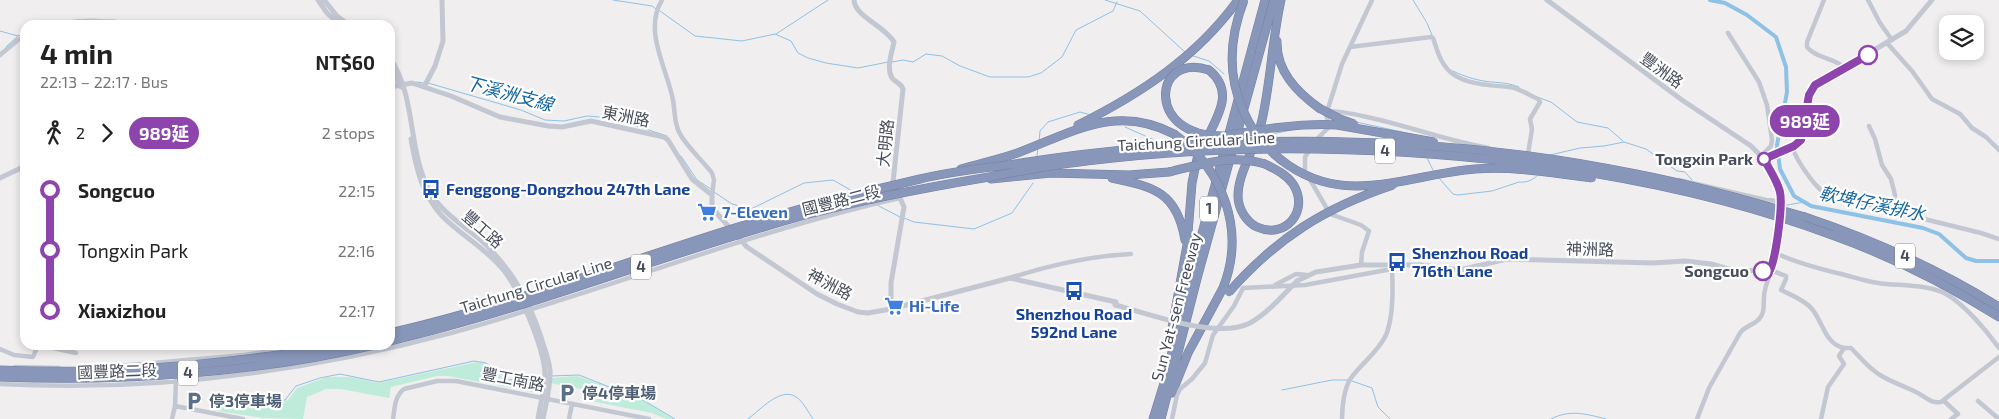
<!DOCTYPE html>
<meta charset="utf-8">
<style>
body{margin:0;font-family:"Exo 2","Noto Sans TC",sans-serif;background:#f2f2f2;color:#222;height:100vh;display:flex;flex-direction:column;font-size:19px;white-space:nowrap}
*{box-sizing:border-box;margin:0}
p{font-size:16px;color:#767676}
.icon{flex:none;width:28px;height:28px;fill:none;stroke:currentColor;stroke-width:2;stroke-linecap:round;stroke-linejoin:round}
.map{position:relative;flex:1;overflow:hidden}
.details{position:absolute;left:20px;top:20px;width:375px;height:330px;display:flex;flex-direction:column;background:#fff;border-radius:15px;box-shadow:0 2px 8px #0003}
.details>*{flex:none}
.badge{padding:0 10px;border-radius:16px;font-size:18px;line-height:32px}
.buttons{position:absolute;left:1939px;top:15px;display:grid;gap:10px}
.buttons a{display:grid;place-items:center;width:45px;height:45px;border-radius:10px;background:#fff;box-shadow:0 2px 8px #0003;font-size:25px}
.map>.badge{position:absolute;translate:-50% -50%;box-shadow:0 0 0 2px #fff}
.legs{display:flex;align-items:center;gap:8px;height:55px;padding:0 20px;font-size:16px}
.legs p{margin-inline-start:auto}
.summary{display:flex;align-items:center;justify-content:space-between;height:85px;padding:0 20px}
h1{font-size:28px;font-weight:700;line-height:38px}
ul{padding:0 20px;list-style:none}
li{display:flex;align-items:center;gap:18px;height:60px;font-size:19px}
li i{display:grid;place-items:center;width:8px;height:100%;margin:0 6px;background:currentColor}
li i::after{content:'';width:12px;height:12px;margin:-6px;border:4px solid;border-radius:50%;background:#fff}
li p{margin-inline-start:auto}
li:first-child i{background:linear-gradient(#0000 50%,currentColor 0)}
li:last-child i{background:linear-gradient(currentColor 50%,#0000 0)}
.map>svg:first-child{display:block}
.green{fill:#bfecda}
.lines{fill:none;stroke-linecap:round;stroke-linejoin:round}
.stream{stroke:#8ec1e6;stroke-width:1}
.canal{stroke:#8ec1e6;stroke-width:4}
.motorway-casing{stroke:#7481a5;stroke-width:9}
.minor{stroke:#c2c7d2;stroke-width:4.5}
.tertiary{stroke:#c2c7d2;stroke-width:5}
.motorway{stroke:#8896ba;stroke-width:8}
.motorway-bridge-casing{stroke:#7481a5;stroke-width:9;stroke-linecap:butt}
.tertiary-bridge{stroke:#c2c7d2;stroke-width:5}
.motorway-bridge{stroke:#8896ba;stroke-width:8}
.line-1-casing{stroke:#fff;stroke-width:11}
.line-1{stroke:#8e44ad;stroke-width:8}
.stop-1-dot{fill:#fff;stroke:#8e44ad;stroke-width:2.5}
.labels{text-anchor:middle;stroke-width:4.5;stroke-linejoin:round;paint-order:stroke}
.shield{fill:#fff;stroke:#7e828c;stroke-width:1}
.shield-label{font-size:15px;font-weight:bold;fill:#474d5a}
.street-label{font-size:16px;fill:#474d5a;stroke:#fff}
.stop-label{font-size:16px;font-weight:bold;fill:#474d5a;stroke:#fff;text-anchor:end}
.transit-label{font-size:16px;font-weight:bold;fill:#164399;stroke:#fff;text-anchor:start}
.shop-label{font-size:16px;font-weight:bold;fill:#366cbe;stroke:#fff;text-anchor:start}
.service-label{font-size:16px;font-weight:bold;fill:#4e5e75;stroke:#fff;text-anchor:start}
.water-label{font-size:18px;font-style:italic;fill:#15659f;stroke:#fff}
</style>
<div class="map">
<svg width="1999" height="419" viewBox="0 0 1999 419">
<rect width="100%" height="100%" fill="#f0eeee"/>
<!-- green -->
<path class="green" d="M477,362L490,365L507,382L541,377L539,389L532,392L448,376H437L391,387L389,398L341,389H326L307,397L303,419L263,418L213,410L218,405L235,408L258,400L283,402L288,400L297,388L327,377H351L378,383Z
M577,376L638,397L673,419H666L652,413L585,400L587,390L550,383L551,378Z"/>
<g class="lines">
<!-- stream -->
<path class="stream" d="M613,0L652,6L656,9
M1105,0L1140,11L1185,52
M1413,0L1427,23L1432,35
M660,11L695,36L742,41L775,34L791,41L798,53L808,58L826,63L858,68L888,62
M101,20H115L131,25
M46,25L55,22L65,21
M0,31L18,36L25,33
M776,34L828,0
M6,47L18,36
M1190,55L1209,61L1224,74
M892,62L903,60L913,62L926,54L942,56L960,66L990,77H1028L1041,73L1062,57L1076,30L1113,11L1117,2
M1453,71C1465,77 1479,81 1492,82C1502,83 1509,83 1519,87
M416,82L424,83
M428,83L521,110L545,120L564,121L587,116L612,118L667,136
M390,84L397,83
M1540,98L1551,102L1577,122L1608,128L1623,141
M1356,122L1416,135
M1125,127L1161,143
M1263,136L1296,129
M1239,138L1252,137
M1039,142L1040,131L1048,122L1080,112L1091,115
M1550,155L1580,148L1604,146L1624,142L1646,149L1677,171L1685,172L1692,180
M681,156L697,180L711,189
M1037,156L1038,148
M1427,158L1434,172
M1438,177L1453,194L1458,195L1492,191L1519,182C1526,183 1535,180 1539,173
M714,192L732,204L751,209L804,183L833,180L854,192
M877,205L900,217
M1782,206L1804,202
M904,218L914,222L974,229L1012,213L1033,183
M551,376L579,375L612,388L631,393L675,419
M1352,381L1372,388L1378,407L1390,419
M1282,390L1332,380H1348
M230,406C240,408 247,399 257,399C267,399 276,403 285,400L296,386L320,378L340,374L379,382L474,361L486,363L509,380L542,376
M748,419C759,411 781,386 796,397C803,401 808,412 813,419
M1551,419C1570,409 1586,414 1606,419"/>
<!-- canal -->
<path class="canal" d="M1710,0L1725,3L1747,15L1776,37L1786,67L1787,92L1777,145L1780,169L1794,196L1811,206L1923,228L1939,234L1966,258L1976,261H1999"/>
<!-- motorway casing -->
<g class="motorway-casing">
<path id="motorway" d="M1277,41C1276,71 1297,92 1319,108
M1078,125C1140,94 1197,57 1238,0
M1202,149C1213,122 1238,94 1209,70
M1265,164C1275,169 1286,174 1293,184C1310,210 1286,240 1257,227C1246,222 1238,208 1238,196C1238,172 1257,145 1262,120C1271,80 1272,40 1281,0
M961,169C981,163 1001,159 1020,152C1075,131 1117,104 1174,134
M1112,178C1154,187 1177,192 1185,240
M991,179L1051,173L1129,175L1169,172
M1805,217C1873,240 1938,269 1999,307
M1832,235C1891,256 1946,284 1999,317
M1172,328L1187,245L1192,183L1197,159
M1172,393L1188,353L1223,288
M1153,419L1165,380L1201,237L1265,0
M1161,419L1198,275L1274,0"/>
</g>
<!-- minor -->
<path class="minor" d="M662,0C643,31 667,68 673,100C675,111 674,124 680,134C688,148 702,160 712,173L714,180L712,195
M1824,0L1807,42V47C1815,58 1835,58 1845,68
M1868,0L1880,23L1892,40
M56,25C74,20 100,19 118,25
M1728,33L1759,82L1767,105L1772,140L1771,146L1761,156
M1887,43L1912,71L1932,99L1960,114L1972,128L1986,137L1999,150
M1350,47L1431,37L1433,38C1436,46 1438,56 1443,63C1455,85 1488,85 1509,87C1519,88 1529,95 1538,99L1540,102L1530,119L1532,129L1528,154
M0,55L18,40L25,37
M1327,111C1346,111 1362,116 1380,120C1417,129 1452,142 1489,148
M1869,126L1875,139L1882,165L1891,179L1895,195V210
M1315,141L1330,126L1326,115L1342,64L1372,0
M1792,147C1798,163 1819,195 1836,200C1843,202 1852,202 1859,203C1874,205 1890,208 1904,214L1981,233L1999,239
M1311,148L1305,157V171L1330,214L1361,225L1369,231L1362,252L1361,265
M1679,180L1766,200L1780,201
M1775,253C1795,262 1816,268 1837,273C1851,276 1864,281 1878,283C1897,286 1929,284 1946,294C1964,304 1987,331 1999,348
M1010,278C1050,265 1089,256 1131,254
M1275,285L1296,274L1307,275
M40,345L76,353
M0,349L14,355L33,357L38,345
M15,367L59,368
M107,367L244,355L312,345
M0,384C151,392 305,372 451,333C602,292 747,232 900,198
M1944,401L1958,414L1951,419
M1978,401L1999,419
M175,406L243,419
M172,419L175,406L176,380
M393,419C395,408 394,397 404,389L437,381H456L649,419
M569,419L572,404
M1172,419L1177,395L1180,389L1192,379L1205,363L1213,335L1234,306L1243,288L1305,285L1392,269V264
M1342,419C1342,407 1344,388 1351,378C1362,363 1378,352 1386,335C1393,318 1393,288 1392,269
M1697,419L1709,388L1740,333C1745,326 1751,326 1757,321C1767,314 1762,300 1765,290C1766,283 1770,277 1770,270L1786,276V279L1781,290C1791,295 1805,300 1812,309C1823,322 1825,344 1844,348
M1821,419L1828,387L1844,364L1839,356L1844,348H1851C1860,357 1868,368 1880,375C1891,382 1904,386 1916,392C1925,396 1930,404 1941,402L1999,357"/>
<!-- tertiary -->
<path class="tertiary" d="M318,0L327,13L341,25
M324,0L337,16L349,25
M854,0C855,17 885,26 894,42C892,52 886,68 892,78C896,83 901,83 903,89L893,182L904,207L891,283V309
M390,58C417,98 407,150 430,192C443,214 463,225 482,241C512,270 528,298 541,337C544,348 549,359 550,370C551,386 546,403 543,419
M390,65L401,87
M390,87L412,83L451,96L500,117L548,126L562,127L591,121L664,137L668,140L692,179L712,195V208L747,247L817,294L837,304L858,312L868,313L891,309L1010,278L1116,302
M424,87L435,66L443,41L442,0
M411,139C416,168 422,194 442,216C460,234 483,247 500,266C518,285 544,348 545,374C545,388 540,405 538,419
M1764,159C1774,155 1788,152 1797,145C1811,134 1802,101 1815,85L1906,31L1932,0
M0,178L25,166
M1297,281L1316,272L1361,265H1421L1460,270L1507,259L1653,263L1685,261L1711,264L1736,271L1770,270L1775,253L1780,195L1778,187L1764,159L1751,146L1682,100L1547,0"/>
<!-- motorway -->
<use href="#motorway" class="motorway"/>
<!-- motorway-bridge casing -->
<g class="motorway-bridge-casing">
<path id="motorway-bridge" d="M1244,0C1230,36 1227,74 1243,110C1262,155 1306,186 1356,186C1396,186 1435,172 1475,169C1513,166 1554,173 1592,178
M1209,70C1152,51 1145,139 1225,136C1263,129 1299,123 1337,125L1434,142
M1319,108L1340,119L1354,124
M1174,134C1223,169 1246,230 1223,288
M1169,172C1203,164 1230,154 1265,164
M1229,292C1277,238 1324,208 1393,185
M390,333C508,306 622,263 738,227C798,209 859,193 920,179C953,171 988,168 1021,163C1220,132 1439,133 1636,174C1693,185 1749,201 1805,217
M390,341C532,308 668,252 809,214C866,199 924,188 983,178C1010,173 1036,168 1063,164C1215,143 1370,145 1522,163C1628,176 1732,198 1832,235
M0,370C82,374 165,369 247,359C278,355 310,352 341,345
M0,377C122,382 256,373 374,345"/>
</g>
<!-- tertiary-bridge -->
<path class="tertiary-bridge" d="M1115,305C1151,314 1216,340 1250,323C1268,313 1283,295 1297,281"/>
<!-- motorway-bridge -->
<use href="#motorway-bridge" class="motorway-bridge"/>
</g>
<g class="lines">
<!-- line-1 casing -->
<g class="line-1-casing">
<path id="line-1" d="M1763,271L1770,270C1776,257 1783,206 1780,192C1777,180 1769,169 1764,159L1794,146L1801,140L1809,95L1815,85L1868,55"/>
</g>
<!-- line-1 -->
<use href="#line-1" class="line-1"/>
</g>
<!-- icons -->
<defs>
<g id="bus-bare" transform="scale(1.5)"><path d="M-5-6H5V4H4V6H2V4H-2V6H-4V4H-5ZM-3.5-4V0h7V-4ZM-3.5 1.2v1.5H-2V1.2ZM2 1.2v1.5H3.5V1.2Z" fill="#1a4fb4" stroke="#fff" stroke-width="2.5" paint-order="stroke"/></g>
<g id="supermarket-bare" transform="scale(1.5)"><path d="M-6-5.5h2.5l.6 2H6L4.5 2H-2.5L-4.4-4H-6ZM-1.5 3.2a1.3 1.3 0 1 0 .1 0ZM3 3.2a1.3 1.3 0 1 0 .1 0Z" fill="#3f7fe0" stroke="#fff" stroke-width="2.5" paint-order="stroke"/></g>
<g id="parking-bare" transform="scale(1.5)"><path d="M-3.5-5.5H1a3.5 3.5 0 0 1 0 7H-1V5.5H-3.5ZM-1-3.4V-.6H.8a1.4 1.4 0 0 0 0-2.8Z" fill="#5c6f8a" stroke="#fff" stroke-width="2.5" paint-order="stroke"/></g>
</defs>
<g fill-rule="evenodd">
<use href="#bus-bare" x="431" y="189"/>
<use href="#supermarket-bare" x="707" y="212"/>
<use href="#bus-bare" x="1397" y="262"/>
<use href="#bus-bare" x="1074" y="291"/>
<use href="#supermarket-bare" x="894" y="306"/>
<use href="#parking-bare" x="567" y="393"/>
<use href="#parking-bare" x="194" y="401"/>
</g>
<!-- markers -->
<g class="stop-1-dot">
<circle cx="1868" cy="55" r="9"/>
<circle cx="1764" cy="159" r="6"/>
<circle cx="1763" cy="271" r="9"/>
</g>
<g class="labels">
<!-- shield labels -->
<g class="shield">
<rect x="1375" y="138.5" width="20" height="25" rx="4"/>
<rect x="1200" y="196.5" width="18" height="25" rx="4"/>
<rect x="1895" y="243.5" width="20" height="25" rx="4"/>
<rect x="631" y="254.5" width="20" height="25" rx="4"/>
<rect x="178" y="360.5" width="20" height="25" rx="4"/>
</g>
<g class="shield-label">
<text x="1385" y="156">4</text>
<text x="1209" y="214">1</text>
<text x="1905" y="261">4</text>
<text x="641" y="272">4</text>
<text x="188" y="378">4</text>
</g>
<!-- street labels -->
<g class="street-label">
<text transform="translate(1662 70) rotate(36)" y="6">豐洲路</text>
<text transform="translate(626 116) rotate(11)" y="6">東洲路</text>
<text transform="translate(1196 141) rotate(-3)" y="6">Taichung Circular Line</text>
<text transform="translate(885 143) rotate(-84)" y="6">大明路</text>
<text transform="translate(841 200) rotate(-14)" y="6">國豐路二段</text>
<text transform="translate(483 229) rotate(41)" y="6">豐工路</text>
<text transform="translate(1590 249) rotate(1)" y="6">神洲路</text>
<text transform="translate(830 284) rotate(28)" y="6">神洲路</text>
<text transform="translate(536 285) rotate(-17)" y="6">Taichung Circular Line</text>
<text transform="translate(1176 307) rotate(-75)" y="6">Sun Yat-sen Freeway</text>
<text transform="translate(117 371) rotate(-2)" y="6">國豐路二段</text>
<text transform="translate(513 379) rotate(11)" y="6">豐工南路</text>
</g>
<!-- stop labels -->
<g class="stop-label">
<text x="1753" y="165">Tongxin Park</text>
<text x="1749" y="277">Songcuo</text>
</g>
<!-- transit labels -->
<g class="transit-label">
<text x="446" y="195">Fenggong-Dongzhou 247th Lane</text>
<text x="1412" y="259">Shenzhou Road<tspan x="1412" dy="18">716th Lane</tspan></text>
<text x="1074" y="320" text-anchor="middle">Shenzhou Road<tspan x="1074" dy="18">592nd Lane</tspan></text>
</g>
<!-- shop labels -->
<g class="shop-label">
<text x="722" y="218">7-Eleven</text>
<text x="909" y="312">Hi-Life</text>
</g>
<!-- service labels -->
<g class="service-label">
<text x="582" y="399">停4停車場</text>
<text x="209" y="407">停3停車場</text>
</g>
<!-- water labels -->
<g class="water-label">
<text transform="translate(509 94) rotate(15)" y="6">下溪洲支線</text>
<text transform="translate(1872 204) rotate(12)" y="6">軟埤仔溪排水</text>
</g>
</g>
</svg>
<div class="buttons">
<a><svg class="icon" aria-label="layers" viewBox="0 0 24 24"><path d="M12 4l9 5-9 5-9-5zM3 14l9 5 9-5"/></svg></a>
</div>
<b class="badge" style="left:1805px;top:121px;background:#8e44ad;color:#fff">989延</b>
<section class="details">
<div class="summary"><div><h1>4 min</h1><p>22:13 – 22:17 · Bus</p></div><b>NT$60</b></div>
<div class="legs"><svg class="icon" aria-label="walk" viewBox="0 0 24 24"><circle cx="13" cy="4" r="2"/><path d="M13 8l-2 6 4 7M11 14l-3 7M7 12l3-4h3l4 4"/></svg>2<svg class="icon" aria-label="forward" viewBox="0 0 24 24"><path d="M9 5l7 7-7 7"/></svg><b class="badge" style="background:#8e44ad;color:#fff">989延</b><p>2 stops</p></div>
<ul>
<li><i style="color:#8e44ad"></i><b>Songcuo</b><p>22:15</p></li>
<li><i style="color:#8e44ad"></i><span>Tongxin Park</span><p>22:16</p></li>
<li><i style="color:#8e44ad"></i><b>Xiaxizhou</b><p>22:17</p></li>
</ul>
</section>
</div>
